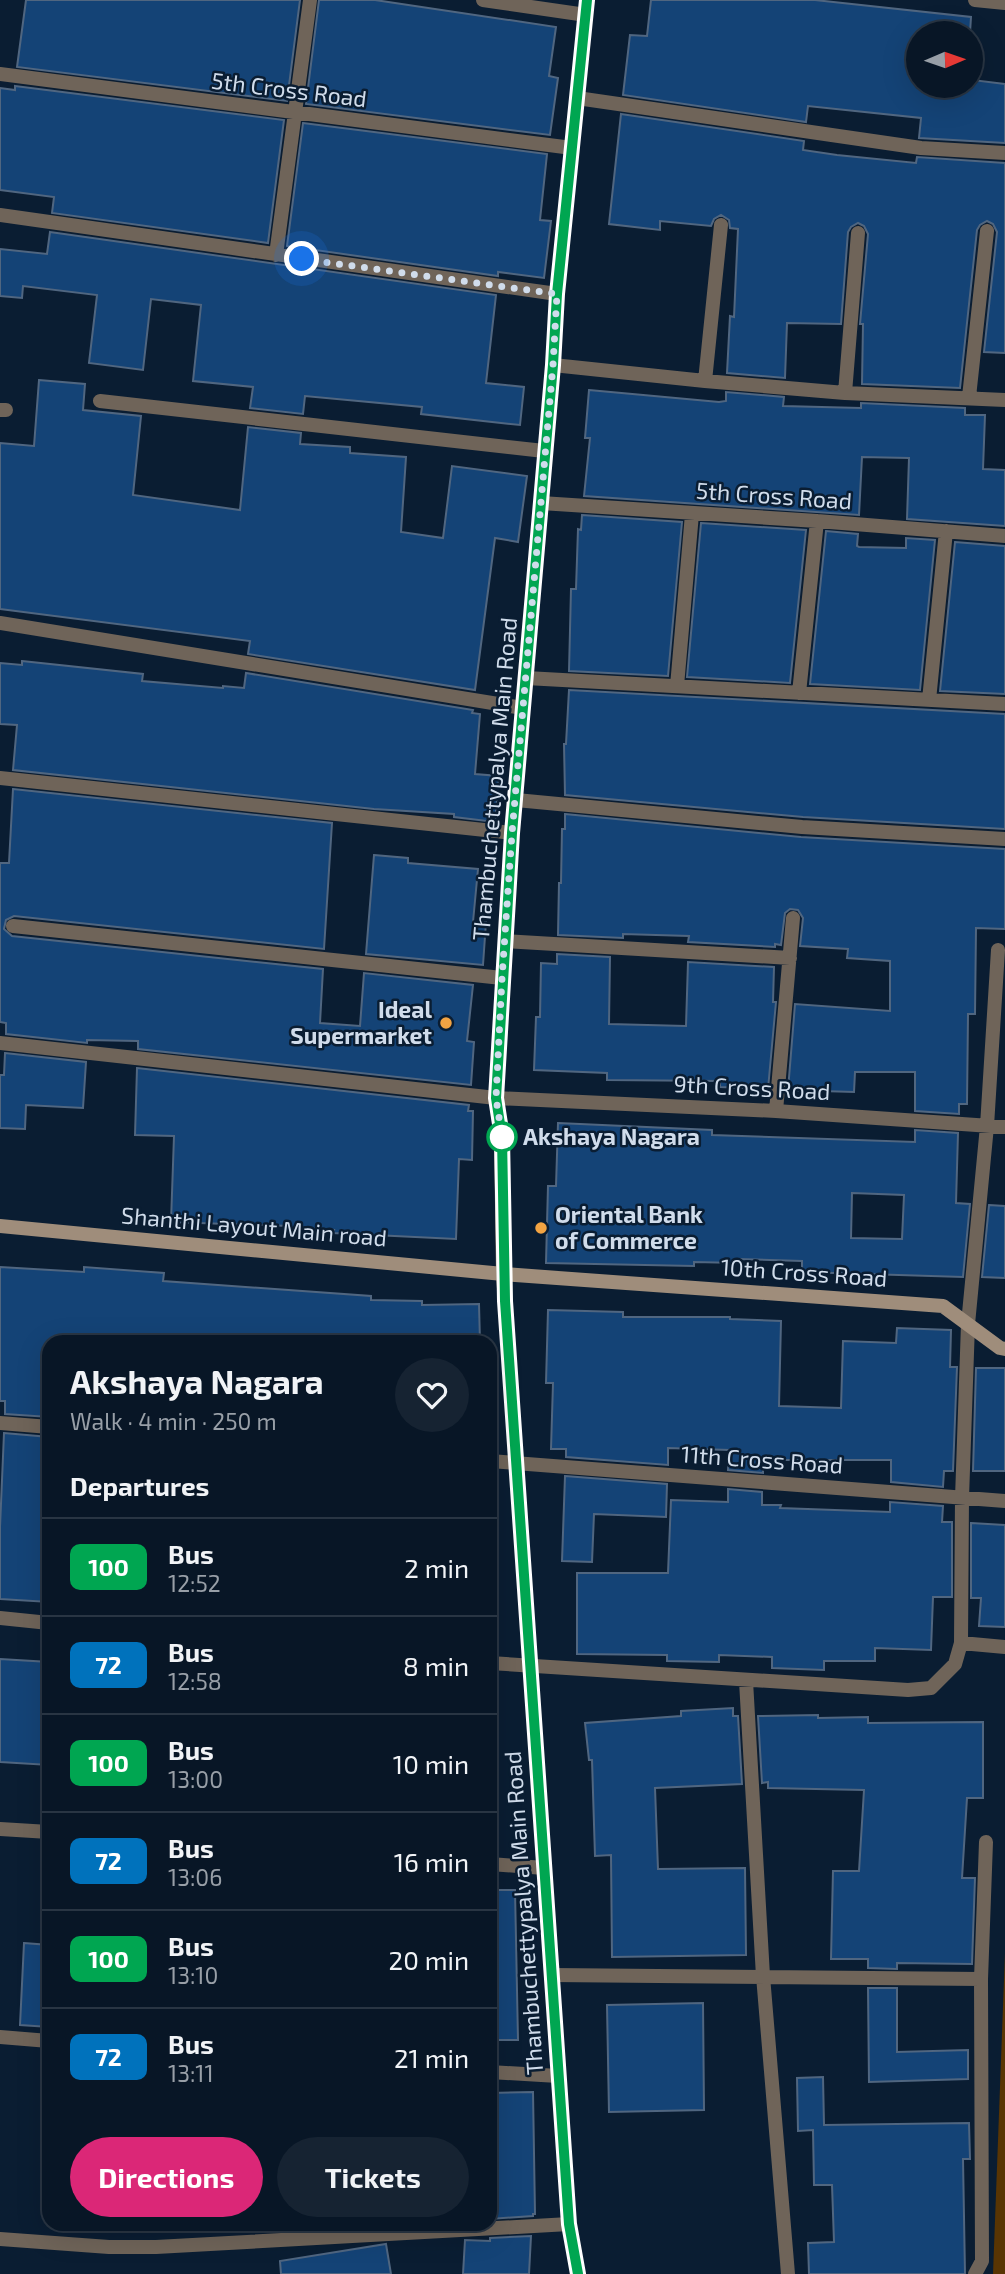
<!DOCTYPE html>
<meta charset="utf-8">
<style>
body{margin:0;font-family:"Exo 2",sans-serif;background:#162332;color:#f1f3f6;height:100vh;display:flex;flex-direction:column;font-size:26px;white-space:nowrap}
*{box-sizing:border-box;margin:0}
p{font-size:23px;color:#989fa7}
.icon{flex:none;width:38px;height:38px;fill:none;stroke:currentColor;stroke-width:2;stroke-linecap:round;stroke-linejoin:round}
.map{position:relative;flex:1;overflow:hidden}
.drawer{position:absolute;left:42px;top:1335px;width:455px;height:896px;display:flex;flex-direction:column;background:#081626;border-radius:21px;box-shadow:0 7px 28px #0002,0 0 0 2px #293543}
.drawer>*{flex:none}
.badge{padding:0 14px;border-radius:10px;font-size:24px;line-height:46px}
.needle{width:46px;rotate:88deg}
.fabs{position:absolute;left:906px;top:21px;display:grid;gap:14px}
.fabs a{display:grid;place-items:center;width:77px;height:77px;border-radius:50%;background:#081626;box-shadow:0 7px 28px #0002,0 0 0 2px #293543;font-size:35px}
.you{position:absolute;width:35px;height:35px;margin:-18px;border:5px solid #fff;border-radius:50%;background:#1a73e8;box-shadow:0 0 0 10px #1a73e833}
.map>.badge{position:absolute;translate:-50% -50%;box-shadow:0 0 0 4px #fff}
h2{padding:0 28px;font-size:26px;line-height:63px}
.round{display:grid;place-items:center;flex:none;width:74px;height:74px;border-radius:37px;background:#162332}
.head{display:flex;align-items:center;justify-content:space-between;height:119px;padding:0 28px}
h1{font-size:33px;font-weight:700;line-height:52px}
.button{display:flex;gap:14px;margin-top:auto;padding:14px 28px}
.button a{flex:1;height:80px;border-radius:42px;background:#db2777;color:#fff;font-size:28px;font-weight:700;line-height:80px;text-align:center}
.button a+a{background:#162332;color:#f1f3f6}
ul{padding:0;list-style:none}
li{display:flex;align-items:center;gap:21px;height:98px;padding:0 28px;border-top:2px solid #293543}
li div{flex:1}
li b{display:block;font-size:26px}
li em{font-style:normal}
li .badge{min-width:77px;font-weight:700;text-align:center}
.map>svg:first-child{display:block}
.green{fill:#593503}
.building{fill:#144376;stroke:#506680;stroke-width:2;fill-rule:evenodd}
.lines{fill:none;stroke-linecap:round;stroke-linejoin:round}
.street{stroke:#6f6459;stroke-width:14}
.secondary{stroke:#9f8d7b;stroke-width:14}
.line-casing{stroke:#fff;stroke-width:16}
.line{stroke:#00a651;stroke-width:10}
.walk{stroke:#d0dceb;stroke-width:7;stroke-dasharray:0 12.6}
.poi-dot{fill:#f3a443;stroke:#0a1d32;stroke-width:2.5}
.stop-dot{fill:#fff;stroke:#00a651;stroke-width:3.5}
.labels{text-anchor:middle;stroke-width:5;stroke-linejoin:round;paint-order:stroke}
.street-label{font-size:23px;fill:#d0dceb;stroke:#0a1d32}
.poi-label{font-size:23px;font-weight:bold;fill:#d0dceb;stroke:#0a1d32;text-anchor:end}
.stop-label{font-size:23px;font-weight:bold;fill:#d0dceb;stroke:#0a1d32;text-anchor:start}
</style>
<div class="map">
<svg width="1005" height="2274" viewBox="0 0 1005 2274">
<rect width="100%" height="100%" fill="#0a1d32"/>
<!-- green -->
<path class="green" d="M1005,1953V2274H993Z"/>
<!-- building -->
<path class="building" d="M26,0H300L287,101L17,67Z
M319,0H375L556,27L549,76L558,78L550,135L306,104Z
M651,0H815L971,17L970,33H919V86H972L973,80L1005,84V143L919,138L921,118L808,106L806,122L623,95L630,35L647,36Z
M15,86L284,120L268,243L52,213L54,197L0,190V88L15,90Z
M621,114L804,141L803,150L837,155L916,163L917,157L1005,163V353L984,352L997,232L993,224L987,221L980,225L977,230L960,388L862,384L863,324H860L868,234L864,226L858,223L851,227L848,232L841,324L787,323L785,378L727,373L730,316L734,317L738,229L730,228L729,220L721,215L714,219L711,226L660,221V230L609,224Z
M303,123L547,154L540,220L551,221L544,278L498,272V276L287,246Z
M50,232L496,295L486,383L524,387L520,425L421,414L422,407L305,396L303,414L250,408L253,387L193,381L201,305L151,299L143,370L89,363L97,295L23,286L22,298L0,296V249L47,254Z
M39,380L85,384L83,410L141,416L133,495L240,510L248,427L301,433L300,444L350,447V453L406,457L401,532L443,538L452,466L527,476L518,542L495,538L475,690L248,654L250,641L0,609V443L34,446Z
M589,390L719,402L726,401V392L784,397L783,406L861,408V403L965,408V415H985L983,469L1005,470V526L907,519L909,458L862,457L859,515L584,496L590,438H585Z
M582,515L682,522L668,676L569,671L571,589H576L578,529L581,530Z
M701,523L806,530L790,683L687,677Z
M826,531L858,534L857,546L859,547L906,548V538L935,540L920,690L810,684Z
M955,542L1005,546V694L940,691Z
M22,661L143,674L142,681L223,688V686L244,688L246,673L473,710L472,713L480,714L475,774L499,776L495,822L454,817V814L374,809L13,770L17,725L0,724V663L22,665Z
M569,690L1005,714V829L803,817L565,795L564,744H566Z
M13,789L332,823L324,949L14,916L6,920L4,929L12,936L323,969L320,1023L360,1026L364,973L473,985L467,1041L474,1042L471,1085L138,1049V1041L87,1040V1043L6,1034V1023L0,1022V863H9Z
M565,814L801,837L1005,849V929L976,928L975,1014H968L967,1104H959V1114L915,1111V1072H855L854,1092L788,1090L795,1004L890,1011V961L847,958L848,949L800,946L803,918L798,910L790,909L785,913L781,945L775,944V947L688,942L689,936L623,934V938L558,935L559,883H561L562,829H565Z
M374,855L408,858V863L478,869L473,922H486L483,965L366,954Z
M557,954L610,957L609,1024L686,1026L688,962L774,967L773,1002H776L768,1089L720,1087V1081L607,1080V1073L534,1070L536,1017H540L541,963L557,964Z
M5,1053L86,1062L83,1108L26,1105L25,1129L0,1128V1075H4Z
M137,1068L469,1105L468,1111H473L472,1160L459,1159L456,1239L333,1233L334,1230L289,1229V1226L171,1222L174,1136L135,1135Z
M558,1123L712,1130V1135L915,1142V1130L958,1133L956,1203L970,1204L963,1277L802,1272V1261L738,1259V1263L694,1262V1266L546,1263L548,1186H556ZM852,1193L904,1195L902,1239L851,1238Z
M989,1205L1005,1206V1278L982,1277Z
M0,1267L84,1272V1267L164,1273L163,1281L371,1296V1300L422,1301V1305L479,1304L480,1342H83L53,1340V1342H49V1417L5,1414V1401H0Z
M548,1310L623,1312V1317H730V1319L781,1321L779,1406L841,1408L843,1341L896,1343L897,1328L951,1330L950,1367H957L953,1471H944L943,1487L891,1482V1460H763V1473L728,1470L729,1450L668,1448V1465L566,1457V1449H551L553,1383H546Z
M976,1368H1005V1471H973Z
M4,1433L49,1437V1602L0,1599V1527Z
M565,1476L667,1484L666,1517L594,1514L592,1562L562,1561Z
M728,1489L762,1492V1505H781L780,1508L890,1512V1502L943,1506L942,1522H952V1597H933L931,1650L875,1648V1661H824V1670L772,1668V1657L719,1655V1662L667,1661V1655L577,1654V1573H668L671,1500L728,1502Z
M971,1523L1005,1525V1627L979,1626L981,1598H971Z
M0,1659L49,1662V1765L0,1762Z
M733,1708V1716H738L742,1784L655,1788L658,1869L745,1868L746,1955L612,1957L611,1855L595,1856L592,1760H589L585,1723L681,1716V1711Z
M818,1715V1718L868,1717V1723L983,1722V1798H967L962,1878H975L972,1964L897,1963V1969L868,1968V1959H831L833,1871H859L864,1790L768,1788V1782L762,1783L758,1716Z
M490,1890H515L518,2040H490Z
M24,1943L49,1945V2027L20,2025Z
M868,1988H897V2052L968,2050V2079L869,2082Z
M703,2003L704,2110L609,2112L607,2005Z
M823,2077L824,2125L969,2123L970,2159H963L965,2274H809L808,2243L834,2242L832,2185H814L813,2130L798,2131L797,2078Z
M533,2092L535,2214H533V2216L490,2219V2093Z
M531,2236L529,2274H463L465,2240L490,2241V2238Z
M386,2244L391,2274H281L280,2261Z"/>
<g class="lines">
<!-- street -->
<path class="street" d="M483,0L586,15
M975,0L1005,3
M0,74L572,148
M577,98L921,148L1005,153
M0,215L557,294
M276,255L310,0
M553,365L705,381L845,393L1005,400
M705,381L721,225
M845,393L858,233
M969,397L987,231
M100,401L544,451
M0,410H6
M541,503L817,521L1005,536
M0,623L523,708
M526,678L1005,704
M677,686L692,514
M799,693L817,521
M929,700L946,531
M0,778L512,833
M516,800L802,827L1005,839
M13,926L502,978
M505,941L790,958
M0,1043L496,1098L776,1111L1005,1127
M776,1111L793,918
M0,1423L49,1427
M490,1461L1005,1501
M0,1618L49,1623
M961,1643L1005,1647
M490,1663L908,1690L931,1688L955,1664L961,1643L962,1498L968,1324L987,1126L998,950
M746,1681L763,1976L788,2274
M0,1829L49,1832
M490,1864L544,1868
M552,1975L981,1979
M0,2037L49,2041
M490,2072L558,2076
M0,2239L109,2247H156L569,2224
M975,2274L982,2261L981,1979L986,1842"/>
<!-- secondary -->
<path class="secondary" d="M0,1226L503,1274L943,1306L1000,1348L1005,1349
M578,2274L569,2224L503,1274L501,1137L496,1098L512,833L553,365L557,294L587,0"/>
</g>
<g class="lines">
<!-- line casing -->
<g class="line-casing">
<path id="line" d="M578,2274L569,2224L505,1301L502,1137L496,1098L512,833L553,365L557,294L587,0"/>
</g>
<!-- line -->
<use href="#line" class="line"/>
<!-- walk -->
<path class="walk" d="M302,259L557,294L553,365L512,833L502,978L496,1098L502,1137"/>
</g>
<!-- markers -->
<g class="poi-dot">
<circle cx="446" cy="1023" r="7"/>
<circle cx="541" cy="1228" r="7"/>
</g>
<circle class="stop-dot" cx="502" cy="1137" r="14"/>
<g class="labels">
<!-- street labels -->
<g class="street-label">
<text transform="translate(289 90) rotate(7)" y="8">5th Cross Road</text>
<text transform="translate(774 496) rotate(4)" y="8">5th Cross Road</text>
<text transform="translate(495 779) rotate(-85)" y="8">Thambuchettypalya Main Road</text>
<text transform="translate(752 1088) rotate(3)" y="8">9th Cross Road</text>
<text transform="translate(254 1227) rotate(5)" y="8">Shanthi Layout Main road</text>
<text transform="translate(804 1273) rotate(4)" y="8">10th Cross Road</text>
<text transform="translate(762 1460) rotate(4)" y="8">11th Cross Road</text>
<text transform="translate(524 1913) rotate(-94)" y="8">Thambuchettypalya Main Road</text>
</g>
<!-- poi labels -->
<g class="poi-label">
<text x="432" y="1018">Ideal<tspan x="432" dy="26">Supermarket</tspan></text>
<text x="555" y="1223" text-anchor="start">Oriental Bank<tspan x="555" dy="26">of Commerce</tspan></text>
</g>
<!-- stop labels -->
<g class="stop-label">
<text x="523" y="1145">Akshaya Nagara</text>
</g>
</g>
</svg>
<div class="fabs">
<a><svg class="needle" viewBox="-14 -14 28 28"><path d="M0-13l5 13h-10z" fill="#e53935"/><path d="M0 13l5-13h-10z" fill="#989fa7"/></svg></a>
</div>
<div class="you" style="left:302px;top:259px"></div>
<section class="drawer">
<div class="head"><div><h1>Akshaya Nagara</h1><p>Walk · 4 min · 250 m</p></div><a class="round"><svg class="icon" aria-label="heart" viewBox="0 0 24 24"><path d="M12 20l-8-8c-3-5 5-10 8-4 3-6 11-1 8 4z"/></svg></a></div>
<h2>Departures</h2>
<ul>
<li><span class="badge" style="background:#00a651;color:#fff">100</span><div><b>Bus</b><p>12:52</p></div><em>2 min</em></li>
<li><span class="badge" style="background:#0072bc;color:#fff">72</span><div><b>Bus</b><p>12:58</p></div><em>8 min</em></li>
<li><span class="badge" style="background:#00a651;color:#fff">100</span><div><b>Bus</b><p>13:00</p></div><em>10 min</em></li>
<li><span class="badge" style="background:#0072bc;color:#fff">72</span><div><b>Bus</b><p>13:06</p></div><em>16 min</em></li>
<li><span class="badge" style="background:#00a651;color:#fff">100</span><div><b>Bus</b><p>13:10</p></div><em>20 min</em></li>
<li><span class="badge" style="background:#0072bc;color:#fff">72</span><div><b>Bus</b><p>13:11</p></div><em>21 min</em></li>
</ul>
<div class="button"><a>Directions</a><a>Tickets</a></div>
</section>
</div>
